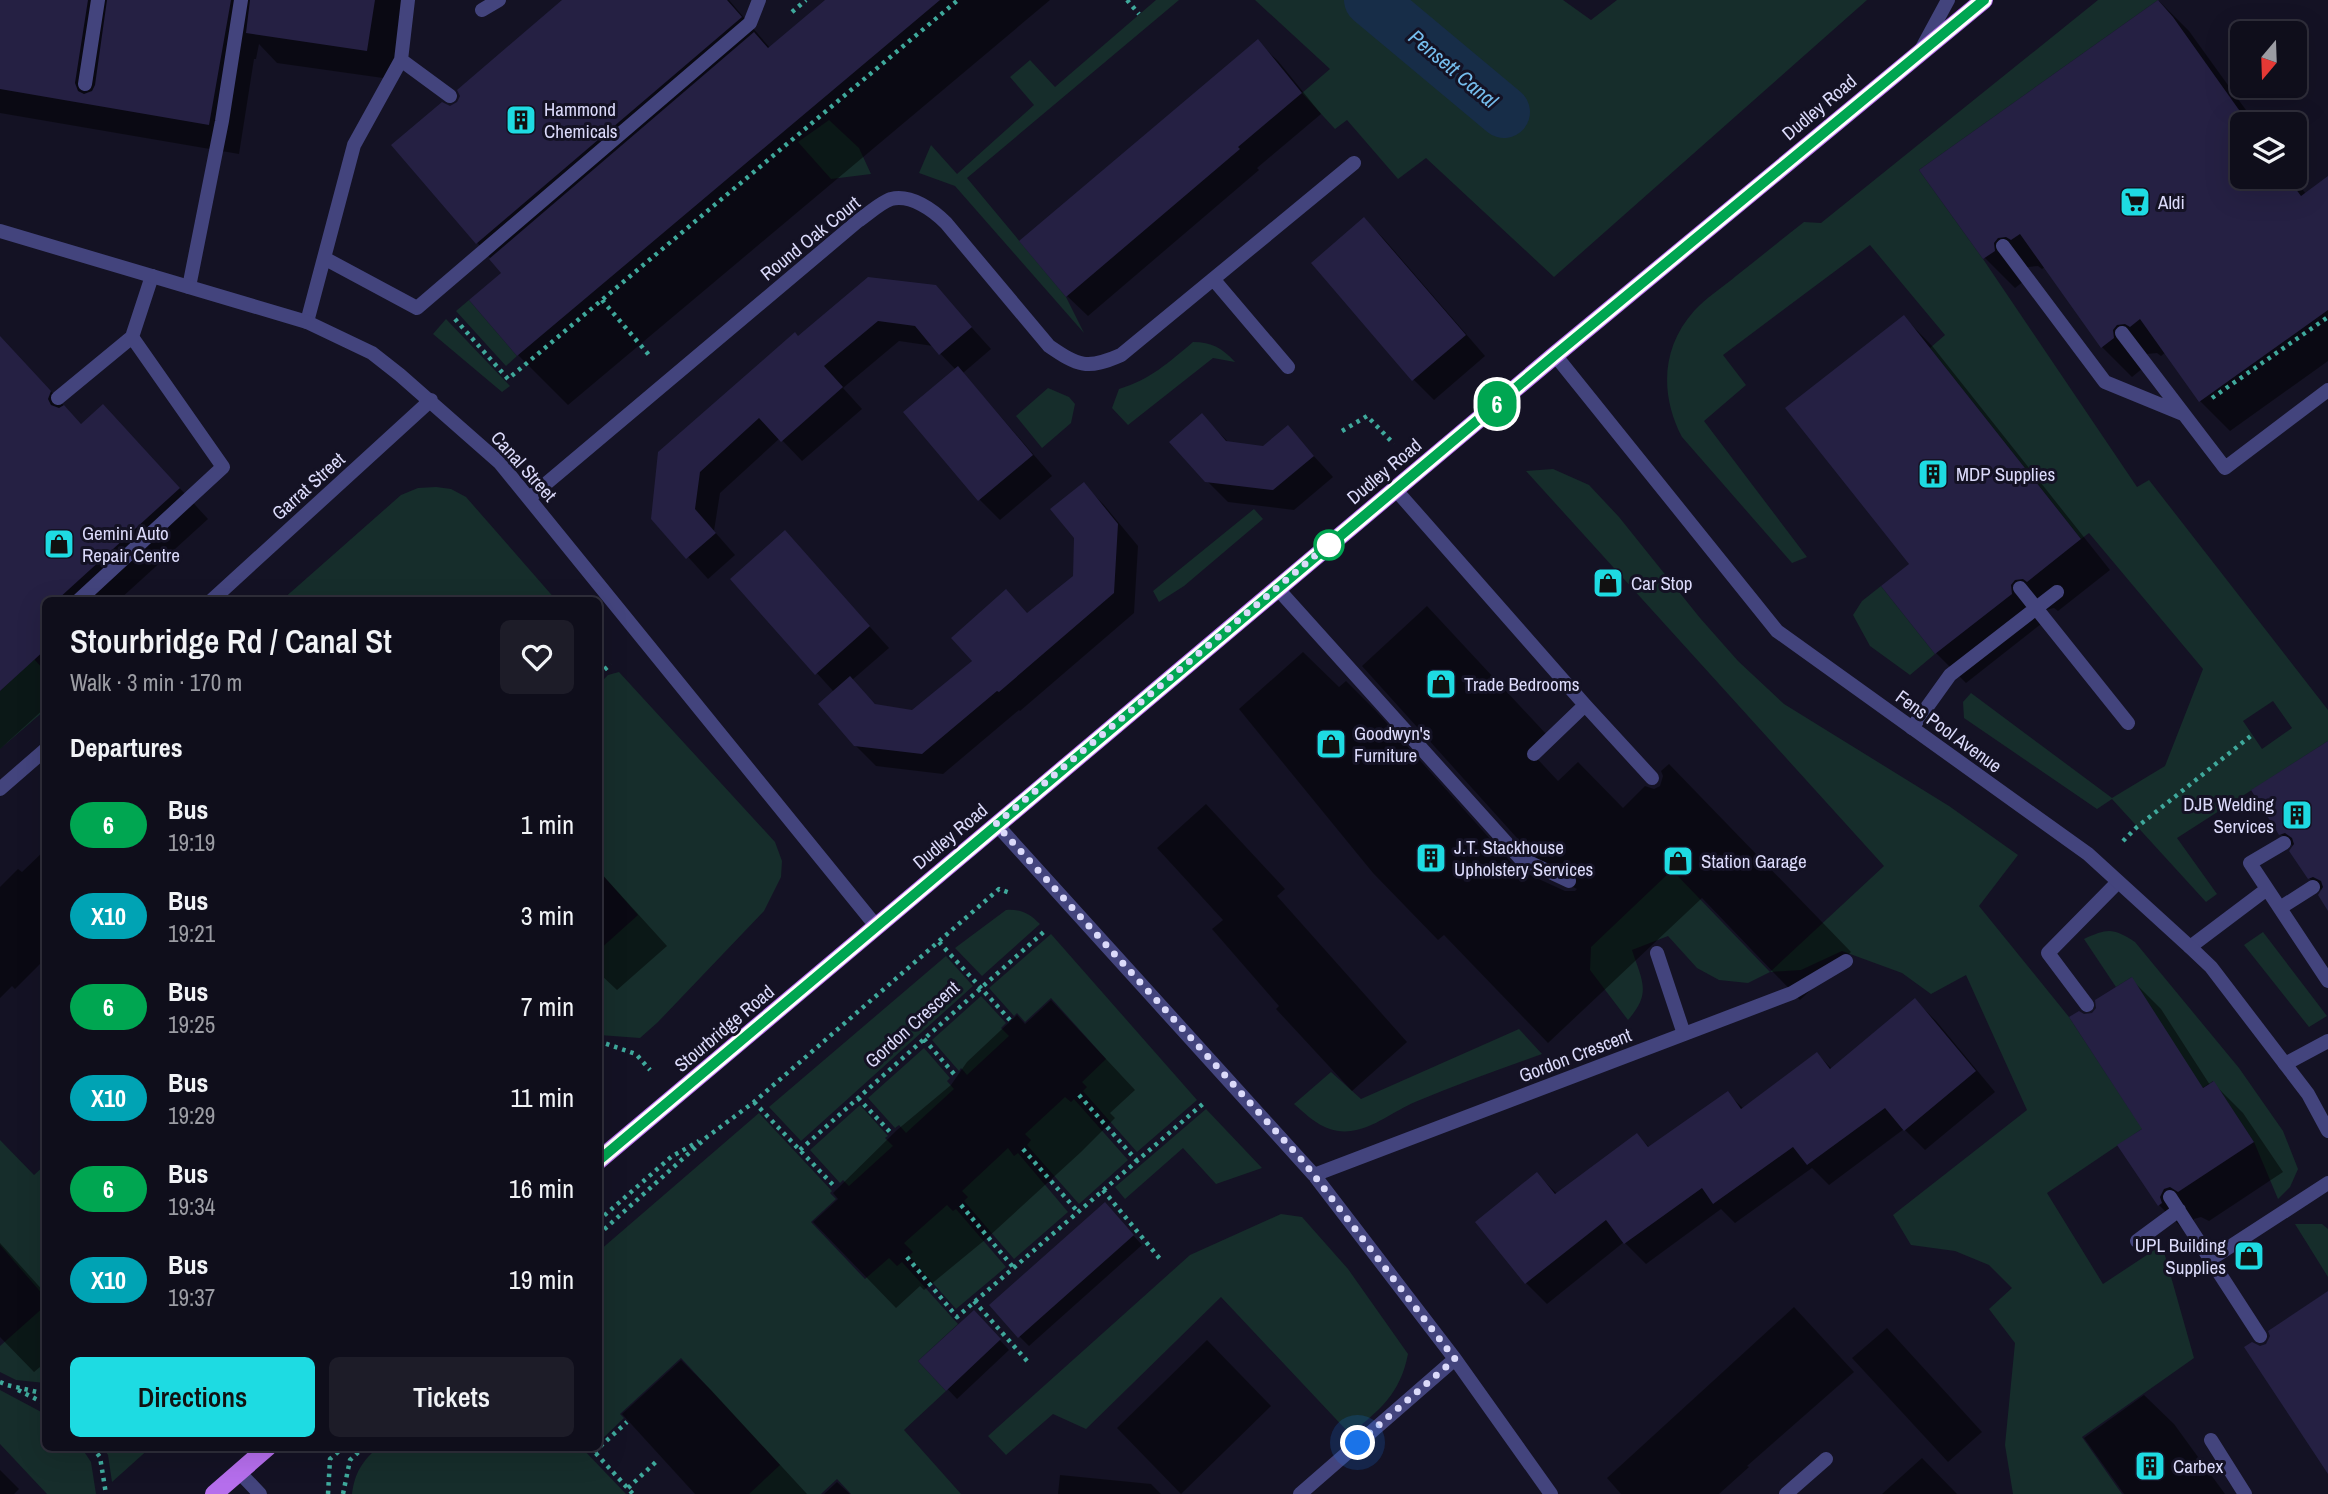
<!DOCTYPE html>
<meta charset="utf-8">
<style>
body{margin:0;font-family:"Archivo Narrow",sans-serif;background:#1d1c28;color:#f1f3f6;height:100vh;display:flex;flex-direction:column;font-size:26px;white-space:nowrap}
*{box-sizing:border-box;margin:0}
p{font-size:23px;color:#9b9ca3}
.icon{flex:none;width:38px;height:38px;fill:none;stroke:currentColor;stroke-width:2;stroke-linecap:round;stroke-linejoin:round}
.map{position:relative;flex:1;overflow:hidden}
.side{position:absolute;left:42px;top:597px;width:560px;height:854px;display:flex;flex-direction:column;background:#0f0e1b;border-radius:10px;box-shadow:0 7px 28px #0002,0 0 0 2px #2f2e3a}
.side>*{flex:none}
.badge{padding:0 14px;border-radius:23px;font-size:24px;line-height:46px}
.needle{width:46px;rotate:199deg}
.buttons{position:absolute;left:2230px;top:21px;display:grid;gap:14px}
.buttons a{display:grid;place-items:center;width:77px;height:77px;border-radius:10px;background:#0f0e1b;box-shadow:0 7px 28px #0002,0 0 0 2px #2f2e3a;font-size:35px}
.you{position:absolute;width:35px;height:35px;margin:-18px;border:5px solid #fff;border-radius:50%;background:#1a73e8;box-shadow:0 0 0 10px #1a73e833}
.map>.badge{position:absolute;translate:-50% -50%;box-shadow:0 0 0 4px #fff}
h2{padding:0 28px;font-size:26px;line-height:63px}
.round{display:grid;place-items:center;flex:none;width:74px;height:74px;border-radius:10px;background:#1d1c28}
.overview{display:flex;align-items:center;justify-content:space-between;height:119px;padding:0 28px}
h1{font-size:33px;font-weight:600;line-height:52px}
.action{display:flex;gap:14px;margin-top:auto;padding:14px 28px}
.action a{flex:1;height:80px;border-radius:10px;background:#1edbe2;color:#111;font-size:28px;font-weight:600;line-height:80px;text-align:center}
.action a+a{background:#1d1c28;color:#f1f3f6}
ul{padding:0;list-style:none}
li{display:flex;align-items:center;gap:21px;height:91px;padding:0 28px}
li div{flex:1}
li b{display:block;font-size:26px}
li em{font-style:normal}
li .badge{min-width:77px;font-weight:700;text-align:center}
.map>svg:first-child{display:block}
.green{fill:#162d2b;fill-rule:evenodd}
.shadow{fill:#0007}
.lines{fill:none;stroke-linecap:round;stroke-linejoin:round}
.canal{stroke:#172d48;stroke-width:52}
.building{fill:#252043}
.path{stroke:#3fa99c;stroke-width:4.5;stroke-dasharray:3.5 5;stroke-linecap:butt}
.lane{stroke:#43447d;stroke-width:14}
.street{stroke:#43447d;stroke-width:14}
.primary{stroke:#b56eec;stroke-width:18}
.line-casing{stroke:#fff;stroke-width:16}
.line{stroke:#00a651;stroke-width:10}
.walk{stroke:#dbdafa;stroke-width:7;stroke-dasharray:0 12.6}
.stop-dot{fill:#fff;stroke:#00a651;stroke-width:3.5}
.labels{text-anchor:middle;stroke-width:6;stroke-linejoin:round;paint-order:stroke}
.street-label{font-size:19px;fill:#dbdafa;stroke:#141224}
.poi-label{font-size:19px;fill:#dbdafa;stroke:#141224;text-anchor:start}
.water-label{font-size:21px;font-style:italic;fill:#75bded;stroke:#141224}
</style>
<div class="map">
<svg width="2328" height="1494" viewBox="0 0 2328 1494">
<rect width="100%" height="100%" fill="#141224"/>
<!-- green -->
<path class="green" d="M1156,0H1179L967,178L1066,297L1084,333L955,186L919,173L931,145L957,174L1034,105L1010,77L1030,60L1055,87Z
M1255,0H1563L1591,20L1617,0H1867L1554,277L1426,158L1398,179L1347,120L1335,129L1302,93L1330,69Z
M2098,0H2158L1919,170L1983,259L2137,487L2149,480L2328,710V741L2177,838L2217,894L2206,902L2112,799L2097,809L1964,718L1963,702L1971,693L2112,798L2165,766L2203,669L2089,533L2081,539L1930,348L1945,335L1870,245L1723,355L1746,385L1704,421L1807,557L1792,563L1682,437C1660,395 1661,348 1694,311C1706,298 1723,287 1736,276C1759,258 1781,240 1804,222L1821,223ZM2273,701L2292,728L2262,749L2243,721Z
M829,120L859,148L871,174L831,179L798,142Z
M469,300L517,356L506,366L456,311Z
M446,319L510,386L502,392L433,334Z
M1193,342C1212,342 1222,348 1235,362L1213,358L1128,425L1112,408L1119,389C1151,379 1168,363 1193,342Z
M1048,388L1069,397L1075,404L1071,423L1042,448L1016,416Z
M1553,469L1589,485L1619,517L1700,618L1738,661L1784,704L1949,806L2018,855L1979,906L2069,1017L2132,1113V977L2116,987L2084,939C2108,928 2113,928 2135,942L2239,1068L2283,1131L2298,1169L2290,1187L2278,1199L2254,1142L2213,1081L2047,1193L2103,1284L2162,1245L2194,1358L2082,1437L2122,1494H2013L2005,1445L2015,1343L1989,1309L2012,1288L1989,1265L1955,1251L1911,1245L1893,1215L2027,1110L1966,975L1931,994L1902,973L1842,951L1801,970L1770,972L1748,983L1719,980L1697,968L1668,936L1632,950C1642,981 1652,993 1628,1020L1590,970L1591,947L1672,870L1770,972L1884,866L1526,471Z
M436,487L451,489L466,497L556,600H282L401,495L418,488Z
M1254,509L1263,519L1184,586L1159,602L1153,591Z
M1881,586L1935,654L1910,675L1870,646L1853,615L1862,601Z
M34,659L45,671V710L0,749V691Z
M619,672L775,842L782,861L781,877L764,911L658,1022L640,1038L599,1035V950L638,915L599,871V684L608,675Z
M1006,910C1021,909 1029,913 1040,924L982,976L955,948Z
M2263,932L2327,1016L2309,1027L2244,945Z
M1051,934L1197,1100L1137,1152L1083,1091L1087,1087L1082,1082L1106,1059L1051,998L1025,1022L1017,1013L1014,1016L989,988Z
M946,956L973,986L801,1141L769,1107Z
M981,996L1006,1023L1001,1028L1009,1036L967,1075L961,1068L959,1071L932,1040Z
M1519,1029L1542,1054C1500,1069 1457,1084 1415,1102C1394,1111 1374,1128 1351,1131C1326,1134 1311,1119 1294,1104L1331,1072L1361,1099Z
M924,1048L950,1078L947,1081L954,1089L906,1133L899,1125L895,1128L868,1098Z
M1065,1097L1071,1102L1074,1099L1128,1160L1079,1204L1027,1145L1031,1140L1025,1134Z
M860,1105L888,1136L885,1138L893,1146L849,1186L843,1180L840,1183L810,1150Z
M1206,1109L1262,1168L1216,1184L1183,1148L1125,1199L1115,1187Z
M759,1113L832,1191L830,1193L836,1199L811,1222L865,1279L889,1258L897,1266L902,1262L958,1324L918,1361L946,1391L904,1430L961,1494H851L837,1479L821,1494H749L780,1465L681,1358L620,1414L624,1418L599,1442V1251Z
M0,1140L34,1175L45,1165V1297L0,1245Z
M1008,1148L1014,1156L1018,1153L1068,1212L1014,1259L964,1201L968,1197L962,1191Z
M947,1205L953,1211L956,1209L1006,1267L956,1309L909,1256L913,1252L904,1243Z
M1281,1214L1302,1217L1348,1269L1408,1354C1400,1394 1380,1410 1350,1434L1221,1297L1086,1429L1053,1414L1006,1455L988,1436L1190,1255Z
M2295,1224H2322L2328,1229V1277Z
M45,1306V1383L16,1380L0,1372V1346Z
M0,1390L45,1414L46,1447H81L91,1462L96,1494H47L0,1444Z
M103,1447H151L112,1482L108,1455Z
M378,1447H581L626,1494H352C355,1472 362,1462 378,1447Z"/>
<!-- shadow -->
<path class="shadow" d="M0,0H409L397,80L277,63L259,44L256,59H254L239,154L0,113Z
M564,0H729L770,48L828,0H1050L568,405L518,355L503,273L394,145L459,104Z
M2159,1L2189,31L2256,124H2242V177H2293L2306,194L2328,183V361L2230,431L2200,401L2166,352L2161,356L2157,353L2147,354L2143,368L2132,377L2102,347L2045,267L2042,269L2038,266L2028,267L2023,273L2024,281L2015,288L1985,258L1922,170Z
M1257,41L1278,61L1321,114L1257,168L1259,170L1088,316L1067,296L1021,241Z
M1364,219L1384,239L1485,356L1434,400L1414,380L1313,263Z
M935,287L991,349L963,373L1052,476L1000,520L980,500L906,412L956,370L933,346L899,341L843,388L862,409L802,461L780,438L720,493L714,531L735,555L708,579L653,518L798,338Z
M1904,317L1933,347L2110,570L2058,611L2054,608L2045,610L2041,624L1966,683L1936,653L1884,586L1911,564Z
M0,376L49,389L82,426L132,436L208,519L119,600H46V707L0,749Z
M1202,415L1229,443L1264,448L1288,428L1333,477L1294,510L1228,502L1207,481Z
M1083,484L1104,505L1138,546L1134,613L1020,711L1019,710L943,774L876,766L855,745L834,692L732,579L785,533L889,648L852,680L877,706L912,712L1074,576L1075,538Z
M1427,606L1547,735L1530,751L1558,781L1578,762L1623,808L1645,786L1654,789L1660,786L1663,776L1661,771L1669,764L1851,952L1800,1000L1702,898L1548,1043L1444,935L1438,940L1373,873L1239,709L1303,652L1339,687L1346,681L1375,710L1517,869L1565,891H1575L1577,889L1557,879L1527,849L1362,666Z
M2328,743V907L2322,891L2309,878L2294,847L2281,834Z
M1206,804L1285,889L1277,896L1407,1042L1352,1091L1276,1009L1279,1006L1212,929L1223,920L1157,848Z
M46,849V958L15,989L12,986L0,998V887L18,869L22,872Z
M598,870L667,946L617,990L601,975L598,977Z
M2131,979L2161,1009L2210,1085L2213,1083L2243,1113L2283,1172L2209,1221L2201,1217L2194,1219L2189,1235L2159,1205L2144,1129L2083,1016L2093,1015Z
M1051,1000L1135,1090L1110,1113L1115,1118L1081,1152L986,1239L924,1290L920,1286L896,1308L813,1222L838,1199L833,1193L897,1130L951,1085L967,1062L1017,1015L1025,1024Z
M1915,1000L1936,1021L1995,1092L1925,1150L1904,1129L1829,1185L1812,1168L1735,1223L1721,1209L1646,1264L1624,1242L1547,1304L1526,1283L1477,1222L1537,1174L1557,1194L1637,1135L1650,1148L1727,1093L1744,1109L1817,1054L1833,1070Z
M1115,1215L1142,1245L1029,1346L1019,1336Z
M0,1243L46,1294V1362L34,1372L0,1337Z
M1794,1307L1854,1372L1747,1466L1749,1467L1719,1494H1621L1607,1478Z
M974,1312L1009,1350L957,1399L921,1361Z
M1887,1328L1982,1432L1948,1462L1852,1358Z
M1207,1340L1271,1406L1181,1494L1117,1428Z
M681,1360L711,1390L807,1494H695L622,1414Z
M2144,1395L2174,1424L2225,1494H2124L2084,1438Z
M1922,1458L1957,1494H1882Z
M0,1470L19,1489L14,1494H0Z
M1060,1475L1151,1484L1161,1494H1058Z
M837,1482L850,1494H824Z"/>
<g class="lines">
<!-- canal -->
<path class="canal" d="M1370,0L1504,112"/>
</g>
<!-- building -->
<path class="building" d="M0,0H88L75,83L78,91L84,94L92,91L95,85L107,0H231L209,125L0,89Z
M250,0H375L367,51L246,33Z
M562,0H727L742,17L476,244L391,145L442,102L450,106L457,102L460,96L457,90Z
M825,0H940L517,356L469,300L501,273L489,259L754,32L768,48Z
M2158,0L2173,17L2249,124H2242V177H2287L2301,196L2328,176V310L2199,402L2140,319L2130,327L2125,324L2117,325L2113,330L2114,338L2101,348L2020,234L2011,240L2006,237L1998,238L1994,243L1995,251L1983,259L1919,170Z
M1258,39L1302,93L1238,147L1240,149L1066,297L1019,241Z
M1364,217L1466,335L1412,381L1311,263Z
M868,277L936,285L972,327L939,355L915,326L878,321L824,366L843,387L781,442L759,418L700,472L695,509L716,533L686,559L651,519L658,452L795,332L798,336Z
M1904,315L2081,539L2027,582L2023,579L2015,580L2011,585L2012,594L1935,654L1881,586L1909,564L1785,408Z
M0,336L51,391L48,399L51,405L59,408L64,405L81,424L103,404L180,488L57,600H46V649L0,691Z
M958,366L1033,455L978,501L903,412Z
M1202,413L1226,441L1263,446L1288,425L1314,456L1273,490L1205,482L1169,442Z
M1084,482L1118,524L1114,593L999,692L997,691L922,754L854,746L818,704L850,676L875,704L912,710L972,661L951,638L1006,589L1027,613L1073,576L1074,538L1050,509Z
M785,530L870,626L815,675L730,579Z
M2328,741V911L2318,895L2323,887L2321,881L2313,877L2308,879L2289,851L2294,844L2292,838L2285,833L2279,835L2251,790Z
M2132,977L2203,1088L2214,1081L2254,1142L2178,1192L2170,1187L2164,1189L2160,1197L2162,1203L2158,1206L2117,1145L2142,1129L2069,1017L2079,1011L2084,1014L2092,1013L2096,1008L2095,1000Z
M1915,998L1976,1071L1904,1131L1885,1108L1807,1165L1793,1147L1713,1204L1702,1188L1624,1244L1606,1220L1525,1284L1475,1222L1537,1172L1555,1194L1637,1133L1648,1147L1728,1091L1741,1109L1817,1052L1830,1069Z
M1105,1202L1134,1235L1018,1338L989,1305Z
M2328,1291V1474L2244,1347L2252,1342L2260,1346L2266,1344L2270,1336L2268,1331Z
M974,1310L1001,1339L946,1391L918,1361Z"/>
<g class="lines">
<!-- path -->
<path class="path" d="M1127,0L1139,14
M792,12L806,0
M602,300L649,355
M455,319L508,379L958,0
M2212,398L2328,317
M1342,431L1367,416L1394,444
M598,675L611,664
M2123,841L2137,827L2252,735
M939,942L1010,1020
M924,1039L954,1074
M598,1041L636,1054L650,1070
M1079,1095L1137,1161
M858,1098L891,1133
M754,1102L835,1187
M1023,1149L1078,1212
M800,1150L1047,929
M1103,1190L1160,1259
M961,1205L1013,1267
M598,1221L671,1157L699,1141
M598,1235L707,1137L754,1102L999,889L1010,893
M907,1257L957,1317L1205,1102
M974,1301L1028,1362
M0,1382L7,1385L46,1394
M18,1390L46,1404
M92,1447L100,1457L106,1494
M590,1447L633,1494
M594,1452L627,1422
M628,1488L659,1459
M328,1494L330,1459L344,1447
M343,1494L350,1460L364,1447"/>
<!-- lane -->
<path class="lane" d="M482,10L499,0
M401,60L450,96
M85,84L98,0
M2003,246L2105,382L2183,414
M324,258L417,308L750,23L759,0
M189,287L222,121L241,0
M307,322L354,145L401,60L408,0
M2122,333L2225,468L2328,390
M58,398L132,337L152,276
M1395,489L1585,705L1652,778
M1277,588L1520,858L1569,881
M2020,588L2128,723
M79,600L223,467L132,337
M1912,728L1950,675L2057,592
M1534,754L1585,705
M2284,843L2250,863L2328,981
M2280,908L2313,887
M2190,947L2267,889
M2087,1005L2048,953L2118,882
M2285,1064L2328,1041
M2170,1197L2260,1336
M2137,1241L2179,1210
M2211,1259L2328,1183
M2211,1440L2245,1494"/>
<!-- street -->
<path class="street" d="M1922,48L1948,0
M0,231L307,322L372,353L400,375L500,463L876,926
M1214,280L1288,367
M1555,355L1777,631L2088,854L2190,947L2211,967L2308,1094L2328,1131
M529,498L858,221C867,215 881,202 891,199C911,194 933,210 946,223L1049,346C1078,366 1087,370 1121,355L1354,163
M212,600L431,400
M0,789L46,749
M996,824L1314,1175L1455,1359L1551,1494
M1657,953L1684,1034
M1314,1175L1792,993L1846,961
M239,1472L260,1494
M1300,1494L1455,1359
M1786,1494L1826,1459"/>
<!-- primary -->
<path class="primary" d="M598,1161L1555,355L1984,0
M214,1494L268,1447"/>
</g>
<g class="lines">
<!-- line casing -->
<g class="line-casing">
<path id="line" d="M598,1161L1555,355L1984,0"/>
</g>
<!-- line -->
<use href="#line" class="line"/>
<!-- walk -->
<path class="walk" d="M1329,545L1336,538L996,824L1303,1161L1455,1359L1358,1443"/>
</g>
<!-- icons -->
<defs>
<g id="building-square" transform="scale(1.575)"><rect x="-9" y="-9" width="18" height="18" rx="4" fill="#1edbe2" stroke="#141224"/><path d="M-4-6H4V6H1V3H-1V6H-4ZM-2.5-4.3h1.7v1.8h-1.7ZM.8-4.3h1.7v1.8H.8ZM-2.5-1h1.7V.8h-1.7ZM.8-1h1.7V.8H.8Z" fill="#111"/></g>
<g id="supermarket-square" transform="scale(1.575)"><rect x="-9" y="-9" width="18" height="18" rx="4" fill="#1edbe2" stroke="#141224"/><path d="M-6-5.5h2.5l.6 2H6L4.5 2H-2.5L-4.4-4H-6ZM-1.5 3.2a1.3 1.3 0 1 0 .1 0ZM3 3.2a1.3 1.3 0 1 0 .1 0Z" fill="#111"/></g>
<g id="shop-square" transform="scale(1.575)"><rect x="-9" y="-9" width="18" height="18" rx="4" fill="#1edbe2" stroke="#141224"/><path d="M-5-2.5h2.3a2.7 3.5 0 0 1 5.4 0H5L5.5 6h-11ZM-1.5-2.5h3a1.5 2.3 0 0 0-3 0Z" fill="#111"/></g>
</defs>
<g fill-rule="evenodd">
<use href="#building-square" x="521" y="120"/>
<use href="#supermarket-square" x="2135" y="202"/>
<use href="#building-square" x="1933" y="474"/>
<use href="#shop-square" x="59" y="544"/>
<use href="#shop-square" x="1608" y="583"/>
<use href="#shop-square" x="1441" y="684"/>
<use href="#shop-square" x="1331" y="744"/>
<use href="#building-square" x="2297" y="815"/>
<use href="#building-square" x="1431" y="858"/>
<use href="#shop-square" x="1678" y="861"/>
<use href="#shop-square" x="2249" y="1256"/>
<use href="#building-square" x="2150" y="1466"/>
</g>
<!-- markers -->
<circle class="stop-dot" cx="1329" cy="545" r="14"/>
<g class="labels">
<!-- street labels -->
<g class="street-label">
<text transform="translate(1819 107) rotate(-40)" y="7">Dudley Road</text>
<text transform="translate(810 238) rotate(-39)" y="7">Round Oak Court</text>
<text transform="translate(524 466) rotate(48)" y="7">Canal Street</text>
<text transform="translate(1384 471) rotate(-40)" y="7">Dudley Road</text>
<text transform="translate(308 486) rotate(-42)" y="7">Garrat Street</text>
<text transform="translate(1949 731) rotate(36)" y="7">Fens Pool Avenue</text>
<text transform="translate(950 836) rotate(-40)" y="7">Dudley Road</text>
<text transform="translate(912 1024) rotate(-42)" y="7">Gordon Crescent</text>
<text transform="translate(724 1028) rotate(-40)" y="7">Stourbridge Road</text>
<text transform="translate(1575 1055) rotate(-21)" y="7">Gordon Crescent</text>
</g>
<!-- poi labels -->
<g class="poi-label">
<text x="544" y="116">Hammond<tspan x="544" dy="22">Chemicals</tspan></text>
<text x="2158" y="209">Aldi</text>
<text x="1956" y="481">MDP Supplies</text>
<text x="82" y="540">Gemini Auto<tspan x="82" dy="22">Repair Centre</tspan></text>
<text x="1631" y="590">Car Stop</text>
<text x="1464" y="691">Trade Bedrooms</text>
<text x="1354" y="740">Goodwyn's<tspan x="1354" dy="22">Furniture</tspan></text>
<text x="2274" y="811" text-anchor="end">DJB Welding<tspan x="2274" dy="22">Services</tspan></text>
<text x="1454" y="854">J.T. Stackhouse<tspan x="1454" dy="22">Upholstery Services</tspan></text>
<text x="1701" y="868">Station Garage</text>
<text x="2226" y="1252" text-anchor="end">UPL Building<tspan x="2226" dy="22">Supplies</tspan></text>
<text x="2173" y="1473">Carbex</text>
</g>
<!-- water labels -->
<g class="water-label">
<text transform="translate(1453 69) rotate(40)" y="7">Pensett Canal</text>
</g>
</g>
</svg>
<div class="buttons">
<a><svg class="needle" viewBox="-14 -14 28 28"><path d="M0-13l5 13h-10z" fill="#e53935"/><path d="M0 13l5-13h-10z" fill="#9b9ca3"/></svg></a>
<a><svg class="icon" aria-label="layers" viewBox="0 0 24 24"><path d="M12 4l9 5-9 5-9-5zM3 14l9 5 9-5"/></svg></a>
</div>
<div class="you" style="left:1358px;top:1443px"></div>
<b class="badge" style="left:1497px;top:404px;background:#00a651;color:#fff">6</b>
<section class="side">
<div class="overview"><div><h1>Stourbridge Rd / Canal St</h1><p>Walk · 3 min · 170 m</p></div><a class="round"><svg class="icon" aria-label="heart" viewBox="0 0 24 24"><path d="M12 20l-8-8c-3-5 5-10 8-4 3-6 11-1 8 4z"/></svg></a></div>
<h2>Departures</h2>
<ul>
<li><span class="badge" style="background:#00a651;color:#fff">6</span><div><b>Bus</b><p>19:19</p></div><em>1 min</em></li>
<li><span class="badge" style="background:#00a3b4;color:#fff">X10</span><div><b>Bus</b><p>19:21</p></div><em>3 min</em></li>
<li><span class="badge" style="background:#00a651;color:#fff">6</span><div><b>Bus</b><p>19:25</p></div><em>7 min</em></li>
<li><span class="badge" style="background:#00a3b4;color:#fff">X10</span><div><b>Bus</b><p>19:29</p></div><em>11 min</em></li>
<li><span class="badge" style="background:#00a651;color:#fff">6</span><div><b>Bus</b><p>19:34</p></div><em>16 min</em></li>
<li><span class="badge" style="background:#00a3b4;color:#fff">X10</span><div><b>Bus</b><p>19:37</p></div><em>19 min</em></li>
</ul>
<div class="action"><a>Directions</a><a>Tickets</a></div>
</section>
</div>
